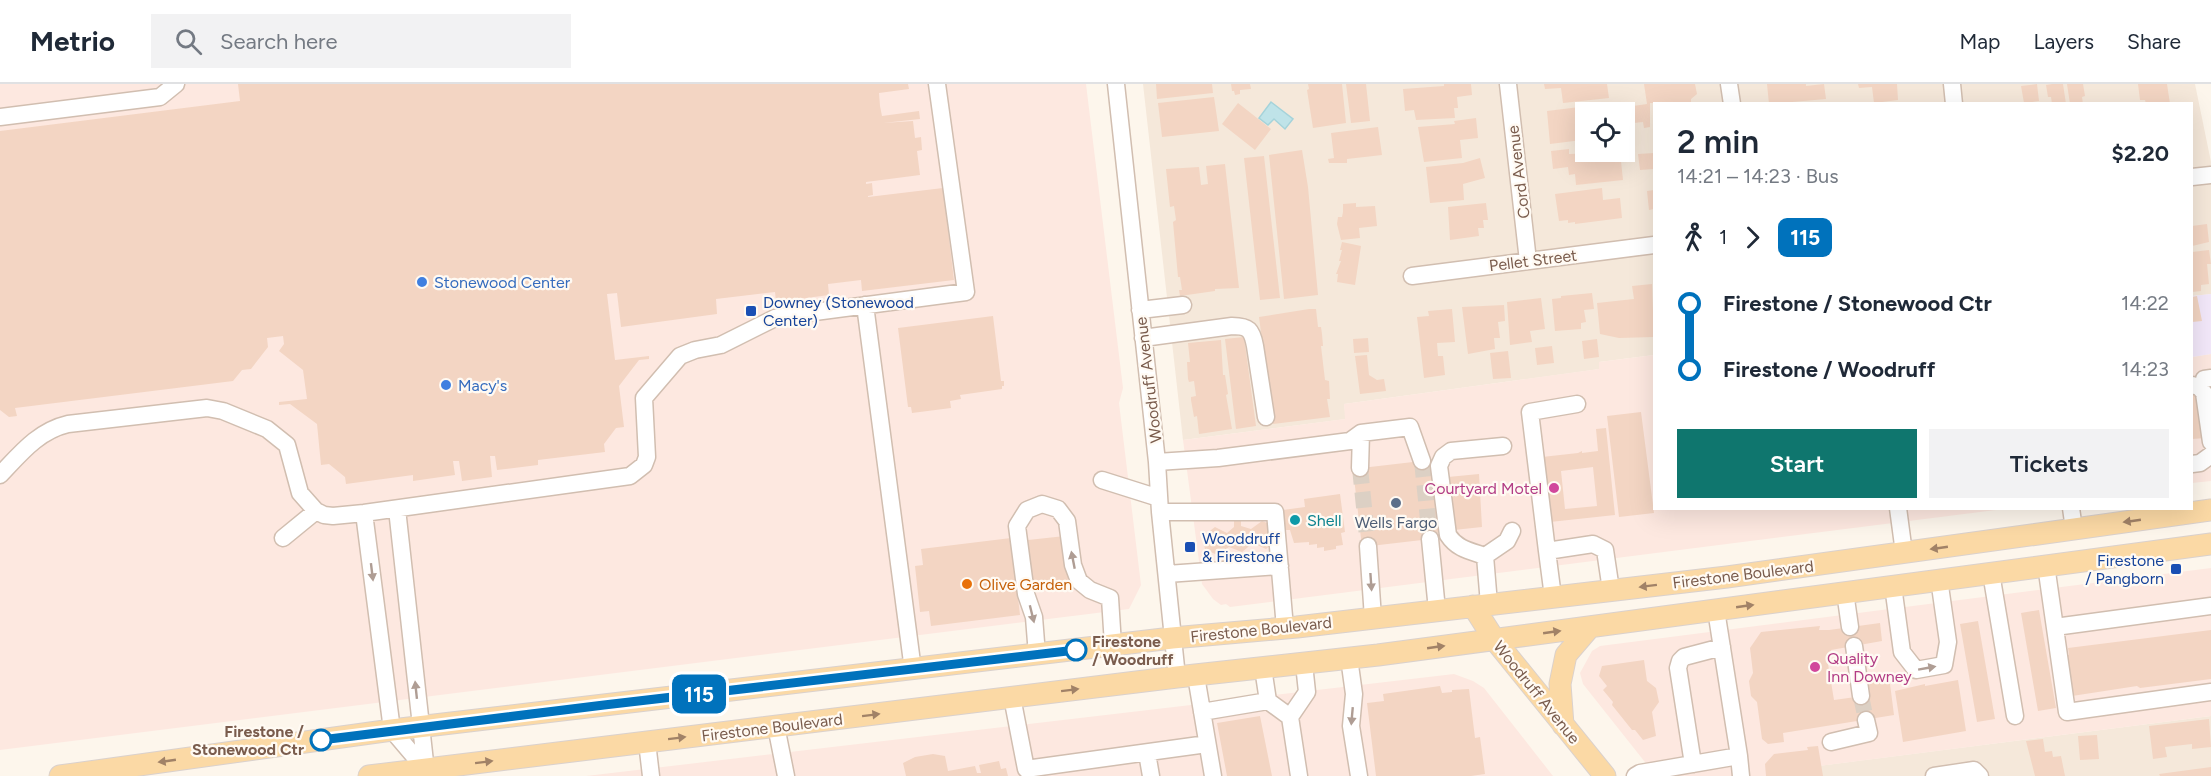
<!DOCTYPE html>
<meta charset="utf-8">
<style>
body{margin:0;font-family:Figtree,sans-serif;background:#f2f2f3;color:#1f2937;height:100vh;display:flex;flex-direction:column;font-size:22px;white-space:nowrap}
*{box-sizing:border-box;margin:0}
p{font-size:20px;color:#747a83}
.icon{flex:none;width:33px;height:33px;fill:none;stroke:currentColor;stroke-width:2;stroke-linecap:round;stroke-linejoin:round}
.map{position:relative;flex:1;overflow:hidden}
.drawer{position:absolute;left:1653px;top:18px;width:540px;height:408px;display:flex;flex-direction:column;background:#fff;border-radius:0px;box-shadow:0 6px 24px #0002}
.drawer>*{flex:none}
.badge{padding:0 12px;border-radius:9px;font-size:21px;line-height:39px}
.fabs{position:absolute;left:1575px;top:18px;display:grid;gap:12px}
.fabs a{display:grid;place-items:center;width:60px;height:60px;border-radius:0px;background:#fff;box-shadow:0 6px 24px #0002;font-size:30px}
.map>.badge{position:absolute;translate:-50% -50%;box-shadow:0 0 0 3px #fff}
.legs{display:flex;align-items:center;gap:9px;height:66px;padding:0 24px;font-size:20px}
.legs p{margin-inline-start:auto}
.head{display:flex;align-items:center;justify-content:space-between;height:102px;padding:0 24px}
h1{font-size:33px;font-weight:600;line-height:45px}
.primary-button{display:flex;gap:12px;margin-top:auto;padding:12px 24px}
.primary-button a{flex:1;height:69px;border-radius:0px;background:#0f766e;color:#fff;font-size:24px;font-weight:600;line-height:69px;text-align:center}
.primary-button a+a{background:#f2f2f3;color:#1f2937}
ul{padding:0 24px;list-style:none}
li{display:flex;align-items:center;gap:21px;height:66px;font-size:22px}
li i{display:grid;place-items:center;width:9px;height:100%;margin:0 8px;background:currentColor}
li i::after{content:'';width:15px;height:15px;margin:-8px;border:4px solid;border-radius:50%;background:#fff}
li p{margin-inline-start:auto}
li:first-child i{background:linear-gradient(#0000 50%,currentColor 0)}
li:last-child i{background:linear-gradient(currentColor 50%,#0000 0)}
header{display:flex;align-items:center;gap:36px;box-sizing:border-box;height:84px;padding:0 30px;background:#fff;border-bottom:2px solid #e0e1e3}
header strong{font-size:28px}
nav{display:flex;gap:33px;margin-inline-start:auto;font-size:21px}
.search{width:420px;height:54px;background:#f2f2f3;display:flex;align-items:center;gap:15px;box-sizing:border-box;padding:0 21px;border-radius:0px;color:#747a83;font-size:22px}
.map>svg:first-child{display:block}
.residential{fill:#f5e8da;fill-rule:evenodd}
.commercial{fill:#fde8e0}
.education{fill:#f3e8fa}
.water{fill:#bfe3e8;stroke:#a5d3da;stroke-width:1.5}
.building{fill:#f3d5c3;fill-rule:evenodd}
.lines{fill:none;stroke-linecap:round;stroke-linejoin:round}
.minor-tunnel{stroke:#dcd0c4;stroke-width:16;stroke-dasharray:16 8;stroke-linecap:butt}
.minor-casing{stroke:#d1beb0;stroke-width:19}
.major-casing{stroke:#dad1cd;stroke-width:23}
.minor{stroke:#fff;stroke-width:16}
.major{stroke:#fbd9a5;stroke-width:21}
.oneway{fill:#a18267}
.oneway2{fill:#af9d94}
.line-1-casing{stroke:#fff;stroke-width:14}
.line-1{stroke:#0072bc;stroke-width:9}
.shop-dot{fill:#3f7fe0;stroke:#fffaf3;stroke-width:2}
.transit-dot{fill:#1a4fb4;stroke:#fffaf3;stroke-width:2}
.hotel-dot{fill:#d1479c;stroke:#fffaf3;stroke-width:2}
.service-dot{fill:#5c6f8a;stroke:#fffaf3;stroke-width:2}
.culture-dot{fill:#0f9aa8;stroke:#fffaf3;stroke-width:2}
.food-dot{fill:#e8710a;stroke:#fffaf3;stroke-width:2}
.stop-1-dot{fill:#fff;stroke:#0072bc;stroke-width:3}
.labels{text-anchor:middle;stroke-width:4.5;stroke-linejoin:round;paint-order:stroke}
.street-label{font-size:16px;fill:#7a5c4d;stroke:#fffaf3}
.shop-label{font-size:16px;fill:#366cbe;stroke:#fffaf3;text-anchor:start}
.transit-label{font-size:16px;fill:#164399;stroke:#fffaf3;text-anchor:start}
.hotel-label{font-size:16px;fill:#b23c85;stroke:#fffaf3;text-anchor:end}
.culture-label{font-size:16px;fill:#0d838f;stroke:#fffaf3;text-anchor:start}
.service-label{font-size:16px;fill:#4e5e75;stroke:#fffaf3}
.food-label{font-size:16px;fill:#c56008;stroke:#fffaf3;text-anchor:start}
.stop-label{font-size:16px;font-weight:bold;fill:#7a5c4d;stroke:#fffaf3;text-anchor:start}
</style>
<header>
<strong>Metrio</strong>
<div class="search"><svg class="icon" aria-label="search" viewBox="0 0 24 24"><circle cx="10" cy="10" r="6"/><path d="M15 15l6 6"/></svg>Search here</div>
<nav><a>Map</a><a>Layers</a><a>Share</a></nav>
</header>
<div class="map">
<svg width="2211" height="692" viewBox="0 0 2211 692">
<rect width="100%" height="100%" fill="#fdf6ec"/>
<!-- residential -->
<path class="residential" d="M1143,0H2195L2211,78V210L2192,212V20H1654V271L1599,278L1600,285L1344,320L1346,335L1183,356ZM1586,28H1624V68H1586Z
M2211,632V692H1821L1818,682Z"/>
<!-- commercial -->
<path class="commercial" d="M0,0H1086L1123,304L1119,319L1141,501L1129,525L0,666Z
M2211,270V397L2192,399V273Z
M1654,271V424L2004,425L1230,523L1226,520L1221,521L1213,515L1202,500L1183,356L1345,335L1344,320L1599,285V278Z
M2211,484V632L1819,682L1821,692H1656L1583,600L1580,589L1592,567L1600,562Z
M1454,590L1473,597L1484,604L1553,692H586Z"/>
<!-- education -->
<path class="education" d="M2211,210V270L2192,273V212Z"/>
<!-- water -->
<path class="water" d="M1271,18L1293,35L1285,45L1274,35L1268,41L1259,34Z"/>
<!-- building -->
<path class="building" d="M238,0H908L909,5L879,9L880,22L882,32L919,27L920,35L883,39L913,37L915,54L921,53L922,66L917,67L920,91L866,98V100L872,99L873,111L868,112V113L943,104L954,196L862,207L861,196L828,200L829,211L776,218L775,208L716,215L717,230L621,243L617,209L607,210L615,276L649,272V275L639,276L619,302L624,343L616,344L604,360L605,368L538,376V381L497,386L495,372H490L492,393L462,397L459,377H453L455,391L413,397V391L346,400L345,393L329,380L321,381L317,340L290,320L279,321V318L307,315L303,286L279,267L284,260L283,252L267,254L268,263L251,285L242,286L233,297L15,324L17,332L9,333L0,326V47L240,17Z
M1156,0H1212L1213,9L1157,15Z
M1231,0H1250L1251,5L1240,6V10L1235,11L1234,7H1232Z
M1308,0H1342L1346,39L1313,44L1307,6L1309,5Z
M1346,0H1366L1370,37L1351,39Z
M1444,0H1471L1472,11L1457,13L1458,24H1454L1455,34L1416,36L1414,26L1405,27L1403,5L1444,2Z
M1544,0H1607L1609,14L1563,19L1561,4L1545,5Z
M1644,0H1695L1697,10L1691,15V20L1650,19V43L1644,44L1643,38L1634,39L1633,22L1647,20Z
M1767,0H1806V2L1824,0L1826,15L1769,20Z
M1858,0H1897L1898,16L1874,19L1872,3L1859,4Z
M2037,0L2039,17L2024,19L2021,2Z
M2052,0H2063L2066,20H2052L2051,13H2048L2046,1Z
M2067,0H2083L2085,12L2082,13L2083,20H2070Z
M2138,0H2167L2170,20H2146L2145,16H2140Z
M1214,13L1219,47L1162,53L1158,19Z
M1238,19L1271,45L1255,66L1222,40Z
M1596,21L1597,28H1586V43H1582L1584,52H1582V56L1550,60L1547,27Z
M1476,34L1478,54L1460,56L1462,74L1424,78L1418,43L1455,40L1454,37Z
M1378,43L1382,71L1347,75V79H1329L1328,75L1334,74L1331,49Z
M1569,65V70L1620,68L1623,96L1576,101L1575,90L1569,91L1568,83L1553,85L1551,67Z
M1302,66L1308,103L1318,211L1284,215L1269,71Z
M1654,69V85L1640,86L1638,70Z
M1264,72L1280,214L1260,216L1244,74Z
M1480,74L1485,94L1463,100L1464,116L1430,119L1426,83L1463,79Z
M1225,80L1239,204L1215,205V207L1180,212L1179,206H1182L1180,193H1178L1173,138L1176,136L1174,122L1170,123L1166,85L1199,83L1201,101L1208,100L1206,82Z
M1602,104L1603,116L1620,114L1622,134L1575,140V138L1568,139V136L1559,137L1555,110Z
M1654,106V125L1649,126L1647,107Z
M1356,119V123L1375,122L1377,142L1359,144L1360,154L1341,156L1337,140L1338,133H1342L1343,128V120Z
M1486,119L1488,136H1483L1484,144H1478L1479,152L1450,156L1448,123Z
M2207,140L2209,158L2192,162V142Z
M1342,158L1361,162L1355,201L1337,198L1338,190H1336L1341,177H1339L1342,166H1340Z
M2209,166L2211,180H2207L2209,200L2201,201V207L2192,208V168Z
M1652,200L1654,253L1619,254L1600,250L1597,219L1634,215L1632,202Z
M1592,209L1594,225L1584,226L1586,238L1581,239V245L1555,247L1552,215L1561,214V212Z
M2197,212L2202,237L2192,238V213Z
M1541,214L1545,245L1530,247L1532,258L1510,261L1507,218Z
M1504,221L1505,237L1498,238L1500,254H1494L1495,265L1468,270L1462,223Z
M1309,225H1316L1318,243H1321L1322,250L1323,262H1321L1325,296L1329,297L1330,315H1327L1330,333L1273,340L1259,233Z
M1452,225L1455,258L1437,259L1438,272H1443L1445,291L1424,294L1417,233L1429,232L1428,227Z
M993,232L1001,297H1004V302H1002V305L960,311L961,315L950,317L951,324L912,329L911,323H908L898,244Z
M1244,253L1256,342L1236,345L1225,255Z
M1368,254L1369,268L1354,269L1353,255Z
M1597,255L1599,273L1584,275L1582,257Z
M1221,256L1223,291H1225L1228,310L1226,311L1232,345L1199,350L1197,332L1194,333L1191,316V313L1196,312L1194,297L1189,298L1188,295L1187,278H1190L1188,259Z
M1552,262L1554,279L1537,281L1535,264Z
M1508,267L1511,294L1493,295L1490,269Z
M1367,271L1369,291L1377,296L1384,295L1386,307L1360,310L1355,272Z
M2196,306L2206,354L2192,355V307Z
M1641,328L1654,429L1619,433L1607,332Z
M1606,344L1615,431L1550,438L1542,373L1578,369L1582,367V369L1598,367L1596,345ZM1593,383L1597,422L1565,425L1561,387Z
M1430,376L1439,454L1362,463L1353,385Z
M1479,390L1482,443L1454,446L1448,393Z
M1340,410L1345,448L1341,449L1343,461L1336,462V465L1324,467V463L1317,464V460L1309,461V458L1294,459L1290,446H1285L1283,426L1305,423L1304,415Z
M1234,433H1241V442L1251,445L1262,437L1275,442L1277,456L1266,465L1253,459L1242,468L1229,463L1218,471L1205,466L1203,452L1215,443L1227,449L1234,443Z
M1065,452L1071,500L1034,505L1030,474H1025L1024,467H1029L1028,456Z
M1011,454L1020,531L931,542L929,527L920,528L915,482L923,481L921,465Z
M2039,526L2056,624L2038,627L2021,529Z
M1978,537L1995,635L1977,638L1960,540Z
M1880,539L1882,557L1831,566V572L1827,574L1834,616L1870,611L1868,596L1889,592L1894,631L1783,649L1784,658L1768,660L1762,655L1757,618L1751,612L1749,597L1753,589L1750,564L1761,548L1820,542L1819,546H1829Z
M2211,546V595L2140,604L2137,602L2072,612L2067,571H2069L2068,564Z
M1644,576L1647,597L1656,604L1659,618L1652,628L1656,652L1643,656L1635,646H1632L1612,621L1613,618L1603,606L1607,602L1599,592L1602,582Z
M1958,596L1966,647L1903,658L1895,607L1925,600V602Z
M1440,602L1442,609L1452,608V606L1469,605L1475,654L1480,653L1485,690L1471,692H1376L1367,619L1384,617L1383,610Z
M1260,632L1272,692H1227L1217,639Z
M2209,635L2211,663L2192,665V660L2165,663L2167,673L2153,675L2149,642Z
M2097,651L2099,675L2080,676L2078,652Z
M2043,655L2045,668L2052,667L2053,673L2061,672L2065,692H2035L2026,657Z
M1818,662L1823,692H1766L1765,680L1774,670L1808,666L1807,663Z
M933,670L945,672L948,687L975,682L977,689H981L979,681L999,677L1001,685L1006,684L1008,692H906L903,679L915,673Z
M2211,683V692H2160L2159,690Z"/>
<g class="lines">
<!-- minor-tunnel -->
<path class="minor-tunnel" d="M1422,377L1430,455
M1360,384L1368,462
M1861,612L1866,636"/>
<!-- minor casing -->
<g class="minor-casing">
<path id="minor" d="M1116,0L1157,378L1160,428L1177,593
M1508,0L1528,177
M1729,0L1732,20
M1952,0L1954,20
M0,33L160,13L176,0
M2192,93L2211,91
M1412,192L1654,161
M865,221L913,586
M1140,226L1183,221
M1143,254L1232,242C1249,242 1252,246 1255,262L1266,333
M2204,295L2211,294
M2192,301L2199,303L2204,309L2211,358
M1157,378L1218,374L1350,357L1361,349L1410,343L1422,377
M2192,380L2200,379L2211,371
M1360,384L1361,349
M0,391C20,370 38,347 68,340L207,324L223,327L267,345L287,361L300,409L316,427L324,431L333,432L364,429L630,392L644,381L647,373L644,314L680,272L695,266L721,261L775,234L792,231L966,208L937,0
M1102,396L1159,414
M1898,424L1904,469
M2071,424L2074,445
M397,425L426,687
M1160,428H1275L1285,544
M364,429L392,646L425,685
M283,454L316,427
M1430,455L1437,526
M1368,462L1373,534
M1547,467L1530,328L1577,320
M1485,472C1470,467 1457,465 1448,451L1439,382L1443,373L1451,367L1503,362
M2046,481L2067,628L2211,608
M1991,489L2015,632
M1167,490L1280,482
M1893,502L1902,568L1916,586L1944,581L1948,558L1939,495
M1845,508L1850,543
M1553,513L1547,467L1593,460L1605,466L1611,506
M1489,520L1485,472L1507,457L1512,447
M2055,543L2211,522
M1854,562L1861,612
M1037,571L1034,533L1026,510L1017,442L1027,426L1042,420L1058,425L1067,437L1073,481L1079,497L1090,506L1110,514L1113,561
M1349,574L1354,610L1351,642L1359,692
M1196,592L1213,692
M1012,613L1026,685L1207,660
M1268,617L1290,633L1307,608L1304,580
M1202,628L1268,617L1263,584
M1290,633L1299,692
M776,642L786,692
M647,658L651,692
M1831,658L1869,649L1866,636
M1147,669L1151,692
M1739,672L1741,692
M1693,680L1678,584L1680,577L1684,573L1722,563
M1635,692L1640,689L1739,672L1716,526
M1934,692L1974,686L1980,692"/>
</g>
<!-- major casing -->
<g class="major-casing">
<path id="major" d="M1473,522L1494,555L1605,692
M1563,641L1560,600L1566,571L1590,543
M60,692L392,646L604,621L1172,554L1297,543L1727,493L2211,426
M369,692L1177,593L1378,571L2211,460"/>
</g>
<!-- minor -->
<use href="#minor" class="minor"/>
<!-- major -->
<use href="#major" class="major"/>
</g>
<!-- one-way arrows -->
<defs><path id="oneway-solid" d="M-6-.8H1V-3.2L6.5 0L1 3.2V.8H-6Z" transform="scale(1.5)"/></defs>
<g class="oneway">
<use href="#oneway-solid" transform="translate(2132 437) rotate(172)"/>
<use href="#oneway-solid" transform="translate(1939 464) rotate(172)"/>
<use href="#oneway-solid" transform="translate(1648 502) rotate(173)"/>
<use href="#oneway-solid" transform="translate(1745 522) rotate(-8)"/>
<use href="#oneway-solid" transform="translate(1552 548) rotate(-8)"/>
<use href="#oneway-solid" transform="translate(1436 563) rotate(-8)"/>
<use href="#oneway-solid" transform="translate(1070 606) rotate(-7)"/>
<use href="#oneway-solid" transform="translate(871 631) rotate(-7)"/>
<use href="#oneway-solid" transform="translate(677 654) rotate(-7)"/>
<use href="#oneway-solid" transform="translate(167 677) rotate(172)"/>
<use href="#oneway-solid" transform="translate(484 678) rotate(-7)"/>
</g>
<g class="oneway2">
<use href="#oneway-solid" transform="translate(1073 476) rotate(-101)"/>
<use href="#oneway-solid" transform="translate(372 488) rotate(83)"/>
<use href="#oneway-solid" transform="translate(1371 498) rotate(86)"/>
<use href="#oneway-solid" transform="translate(1032 530) rotate(76)"/>
<use href="#oneway-solid" transform="translate(1927 584) rotate(-10)"/>
<use href="#oneway-solid" transform="translate(416 606) rotate(-96)"/>
<use href="#oneway-solid" transform="translate(1352 632) rotate(95)"/>
</g>
<g class="lines">
<!-- line-1 casing -->
<g class="line-1-casing">
<path id="line-1" d="M321,656L604,621L1076,566"/>
</g>
<!-- line-1 -->
<use href="#line-1" class="line-1"/>
</g>
<!-- markers -->
<g class="shop-dot">
<circle cx="422" cy="198" r="6"/>
<circle cx="446" cy="301" r="6"/>
</g>
<g class="transit-dot">
<rect x="745" y="221" width="12" height="12" rx="3"/>
<rect x="1184" y="457" width="12" height="12" rx="3"/>
<rect x="2170" y="479" width="12" height="12" rx="3"/>
</g>
<g class="hotel-dot">
<circle cx="1554" cy="404" r="6"/>
<circle cx="1815" cy="583" r="6"/>
</g>
<circle class="service-dot" cx="1396" cy="419" r="6"/>
<circle class="culture-dot" cx="1295" cy="436" r="6"/>
<circle class="food-dot" cx="967" cy="500" r="6"/>
<g class="stop-1-dot">
<circle cx="1076" cy="566" r="10"/>
<circle cx="321" cy="656" r="10"/>
</g>
<g class="labels">
<!-- street labels -->
<g class="street-label">
<text transform="translate(1518 88) rotate(-97)" y="6">Cord Avenue</text>
<text transform="translate(1533 176) rotate(-7)" y="6">Pellet Street</text>
<text transform="translate(1148 296) rotate(-97)" y="6">Woodruff Avenue</text>
<text transform="translate(1743 490) rotate(-7)" y="6">Firestone Boulevard</text>
<text transform="translate(1261 545) rotate(-6)" y="6">Firestone Boulevard</text>
<text transform="translate(1537 608) rotate(51)" y="6">Woodruff Avenue</text>
<text transform="translate(772 643) rotate(-7)" y="6">Firestone Boulevard</text>
</g>
<!-- shop labels -->
<g class="shop-label">
<text x="434" y="204">Stonewood Center</text>
<text x="458" y="307">Macy's</text>
</g>
<!-- transit labels -->
<g class="transit-label">
<text x="763" y="224">Downey (Stonewood<tspan x="763" dy="18">Center)</tspan></text>
<text x="1202" y="460">Wooddruff<tspan x="1202" dy="18">&amp; Firestone</tspan></text>
<text x="2164" y="482" text-anchor="end">Firestone<tspan x="2164" dy="18">/ Pangborn</tspan></text>
</g>
<!-- hotel labels -->
<g class="hotel-label">
<text x="1542" y="410">Courtyard Motel</text>
<text x="1827" y="580" text-anchor="start">Quality<tspan x="1827" dy="18">Inn Downey</tspan></text>
</g>
<!-- culture labels -->
<g class="culture-label">
<text x="1307" y="442">Shell</text>
</g>
<!-- service labels -->
<g class="service-label">
<text x="1396" y="444">Wells Fargo</text>
</g>
<!-- food labels -->
<g class="food-label">
<text x="979" y="506">Olive Garden</text>
</g>
<!-- stop labels -->
<g class="stop-label">
<text x="1092" y="563">Firestone<tspan x="1092" dy="18">/ Woodruff</tspan></text>
<text x="304" y="653" text-anchor="end">Firestone /<tspan x="304" dy="18">Stonewood Ctr</tspan></text>
</g>
</g>
</svg>
<div class="fabs">
<a><svg class="icon" aria-label="locate" viewBox="0 0 24 24"><circle cx="12" cy="12" r="6"/><path d="M12 2v4M12 18v4M2 12h4M18 12h4"/></svg></a>
</div>
<b class="badge" style="left:699px;top:610px;background:#0072bc;color:#fff">115</b>
<section class="drawer">
<div class="head"><div><h1>2 min</h1><p>14:21 – 14:23 · Bus</p></div><b>$2.20</b></div>
<div class="legs"><svg class="icon" aria-label="walk" viewBox="0 0 24 24"><circle cx="13" cy="4" r="2"/><path d="M13 8l-2 6 4 7M11 14l-3 7M7 12l3-4h3l4 4"/></svg>1<svg class="icon" aria-label="forward" viewBox="0 0 24 24"><path d="M9 5l7 7-7 7"/></svg><b class="badge" style="background:#0072bc;color:#fff">115</b></div>
<ul>
<li><i style="color:#0072bc"></i><b>Firestone / Stonewood Ctr</b><p>14:22</p></li>
<li><i style="color:#0072bc"></i><b>Firestone / Woodruff</b><p>14:23</p></li>
</ul>
<div class="primary-button"><a>Start</a><a>Tickets</a></div>
</section>
</div>
